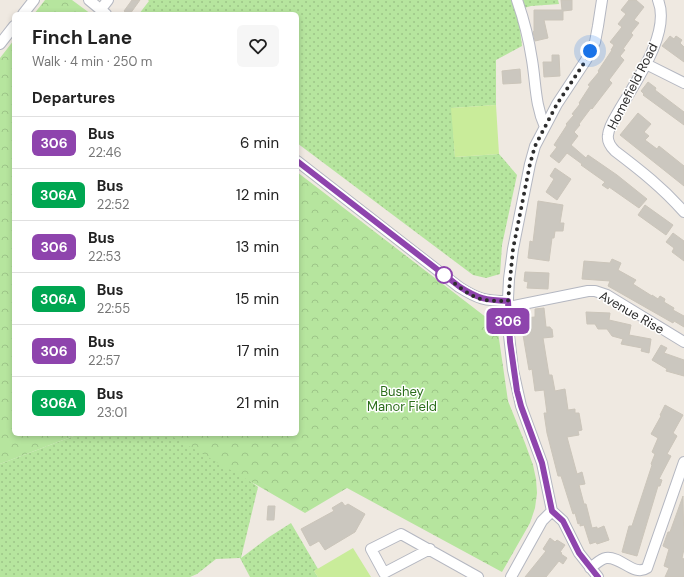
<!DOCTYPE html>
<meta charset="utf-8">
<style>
body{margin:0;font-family:"DM Sans",sans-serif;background:#f6f6f6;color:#222;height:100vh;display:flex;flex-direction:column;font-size:15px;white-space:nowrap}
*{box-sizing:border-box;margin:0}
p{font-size:13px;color:#767676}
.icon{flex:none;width:22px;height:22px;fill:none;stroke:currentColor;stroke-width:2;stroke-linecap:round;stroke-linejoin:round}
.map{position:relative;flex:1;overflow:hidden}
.drawer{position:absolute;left:12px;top:12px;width:287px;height:424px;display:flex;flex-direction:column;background:#fff;border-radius:6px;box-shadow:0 2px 6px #0003}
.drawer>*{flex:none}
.badge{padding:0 8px;border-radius:6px;font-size:14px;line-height:26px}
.you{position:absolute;width:20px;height:20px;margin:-10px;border:3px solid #fff;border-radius:50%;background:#1a73e8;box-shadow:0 0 0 6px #1a73e833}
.map>.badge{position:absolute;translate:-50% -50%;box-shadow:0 0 0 2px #fff}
h2{padding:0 20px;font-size:15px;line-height:36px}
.round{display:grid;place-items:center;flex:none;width:42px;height:42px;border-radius:6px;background:#f6f6f6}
.headline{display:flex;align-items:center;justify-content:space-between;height:68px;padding:0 20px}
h1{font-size:19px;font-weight:700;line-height:30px}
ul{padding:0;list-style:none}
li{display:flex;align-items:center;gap:12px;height:52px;padding:0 20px;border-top:1px solid #e0e0e0}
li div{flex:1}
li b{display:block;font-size:15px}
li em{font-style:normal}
li .badge{min-width:44px;font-weight:700;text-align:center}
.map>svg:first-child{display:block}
.grass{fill:url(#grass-dots)}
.forest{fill:url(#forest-crowns)}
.pitch{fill:#c9ec9a}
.building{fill:#cbc7bf;stroke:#cbc5ba}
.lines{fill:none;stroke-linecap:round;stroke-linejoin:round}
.minor-casing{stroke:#b4b7c1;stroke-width:12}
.minor{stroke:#fff;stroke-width:10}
.line-casing{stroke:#fff;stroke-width:9}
.line{stroke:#8e44ad;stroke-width:6}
.walk{stroke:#2e2e2e;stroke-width:4;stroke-dasharray:0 7.2}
.stop-dot{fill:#fff;stroke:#8e44ad;stroke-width:2}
.labels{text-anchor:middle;stroke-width:3;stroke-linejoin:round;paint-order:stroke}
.street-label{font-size:13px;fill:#2e2e2e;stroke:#fff}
.park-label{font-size:13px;fill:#2c6e1b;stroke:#fff}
</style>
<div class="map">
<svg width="684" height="577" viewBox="0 0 684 577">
<defs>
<pattern id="grass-dots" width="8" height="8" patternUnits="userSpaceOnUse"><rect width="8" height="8" fill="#b6e59e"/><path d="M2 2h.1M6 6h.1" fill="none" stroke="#9dc588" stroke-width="1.8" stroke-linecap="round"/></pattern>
<pattern id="forest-crowns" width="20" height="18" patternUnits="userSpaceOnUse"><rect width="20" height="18" fill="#b6e59e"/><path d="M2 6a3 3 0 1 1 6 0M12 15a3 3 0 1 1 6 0" fill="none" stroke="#9dc588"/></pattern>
</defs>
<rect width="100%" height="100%" fill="#efe9e1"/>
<!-- grass -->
<path class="grass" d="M148,0H512L519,21L522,46L496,60V105L452,108L455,157L499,154L517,175L502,245L500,274L486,278L473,275L297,143V14H139L149,1Z
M521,0H558L559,4L531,6L524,8Z
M79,434H188L258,487L241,558L269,537L291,523L318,569L314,571L318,577H250L240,558L216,559L197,574L190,577H0V464Z"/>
<!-- forest -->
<path class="forest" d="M45,0H72L91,14H34Z
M14,40V434H79L0,464V58Z
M297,172L487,318L492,323L498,332L508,401L525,443L533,465L536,479L537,493L535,508L530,523L502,572L347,488L305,513L168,434H297Z"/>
<!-- pitch -->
<path class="pitch" d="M496,105L499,154L455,157L451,108Z
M353,548L371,577H318L314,571Z"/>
<!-- building -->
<path class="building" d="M132,0H140L130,14H128L124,11Z
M561,0H572V10L563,11V20H544L548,38L535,41L533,32L534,31V10H562Z
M629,0H636L644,7L634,20L639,23L631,33L633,35L623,49L625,50L620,56L624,60L609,80L612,83L592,109L591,108L579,124L580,125L574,132L578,136L571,145L586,158L588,155L617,175L647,199L639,208L609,187L608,189L602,185L605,182L581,165L582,164L567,153L559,163L550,156L557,147L554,145L567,125L566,124L574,115L572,114L580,104L579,103L590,86L588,85L599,72L598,71L612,50H611L614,45L610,42L622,27L618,24L626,14L621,10Z
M670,36L674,39L676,36L682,40L680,43L684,47V62L662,46Z
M552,55H559L560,76L544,77L543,62H552Z
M520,69L521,83L503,84L502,71Z
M648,82L656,88L655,90L684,112V125L643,95L644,94L641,91Z
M638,113L651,124L644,132L649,136L645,140L657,149L659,146L684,166V186L620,135Z
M555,168L571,179L557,200L546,192L554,179L550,176Z
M538,201L563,205L560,223H564L563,231H555L554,238H552L549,261L528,258L530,241L533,242Z
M645,205L673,225L666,235L638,215Z
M673,233L684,241V261L672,252L674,248L666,242Z
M612,259L621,263L618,270L636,280L633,284L652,296V295L658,299L660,296L665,299L664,302L674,308L673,310L684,316V327L674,321L673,323L608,286L610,281L582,279L584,261L610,263Z
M525,272L549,273L548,289L527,288L528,282L524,281Z
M544,308L546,327H550L551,329H552L553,337L543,338L549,375H552L555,391L565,389L568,410L575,409V413H579L582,430L578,431L579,435L567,437L577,474L582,472L585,484L579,485L584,504H586L592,528L597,527V529L604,526L609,540L597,544L596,542L590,544L584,525L580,526V523L578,524L575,513L573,514L561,476H558L547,433L544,413H547L544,390L535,391L532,369L529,370L523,335H521L520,320L522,319V318L535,317V309Z
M586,312L610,313L609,320L631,325L629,335L651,339L649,353L641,351L642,348L621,344L623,339L612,336L607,329H598L595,324H587Z
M661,345L667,348L664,353L684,360V376L666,371L667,369L652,360Z
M665,405L683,415L673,433L677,436L667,454L671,456L659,479L662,480L660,486H658L637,556L622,552L629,526H632L652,465L651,464L655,454L652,452L658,438L651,434L661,416L660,415Z
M683,496L684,549L682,558L684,559V577H665L669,568L664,566L669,549L663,546L668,532H670Z
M342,502L345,506L348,504L365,514L355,532L325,550L319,541L310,546L301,529L334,511L332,508Z
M268,506H275L274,520H267Z
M550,538L555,542L557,540L565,545L560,552L562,553L561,554L567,558L563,564L559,561L546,577H525L546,551L543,549Z"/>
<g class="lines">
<!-- minor casing -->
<g class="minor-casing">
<path id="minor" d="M89,0L106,14
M517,0C524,20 529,40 532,60C536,84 535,105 545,127
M658,0C671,32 637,80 621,107C616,116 609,125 608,135C607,141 611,147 615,151C640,170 663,188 684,212
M101,9L108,0
M23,14L34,0
M0,44L14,26
M646,64L684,83
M297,161L459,287C478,299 485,301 508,301
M508,307L588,291H595L607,295L684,342
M552,511L542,463L521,406L513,370L507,318L509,279L513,249L530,164L535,146L557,104L586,60L595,42L598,26L602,0
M552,511L563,521L579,553L598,577
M430,549L384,573L371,549L401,534L478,577
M590,568C595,565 600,559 606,558C621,556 634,577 647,568L684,462
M511,577L542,521L552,511"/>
</g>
<!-- minor -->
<use href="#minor" class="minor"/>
</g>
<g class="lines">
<!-- line casing -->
<g class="line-casing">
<path id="line" d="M297,161L460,287C479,299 485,300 508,301L510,342L517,391L521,406L542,463L552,511L563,521L579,553L598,577"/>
</g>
<!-- line -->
<use href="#line" class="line"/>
<!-- walk -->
<path class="walk" d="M444,275C456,284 469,297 485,300C492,301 500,301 508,301L513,249L530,164L535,146L557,104L586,60L590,51"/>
</g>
<!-- markers -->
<circle class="stop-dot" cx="444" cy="275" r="8"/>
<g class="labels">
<!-- street labels -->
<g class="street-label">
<text transform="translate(632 86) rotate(-63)" y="5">Homefield Road</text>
<text transform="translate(632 312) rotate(30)" y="5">Avenue Rise</text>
</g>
<!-- park labels -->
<g class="park-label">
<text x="402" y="396">Bushey<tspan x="402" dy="15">Manor Field</tspan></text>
</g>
</g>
</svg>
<div class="you" style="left:590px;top:51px"></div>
<b class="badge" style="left:508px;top:321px;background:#8e44ad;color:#fff">306</b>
<section class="drawer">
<div class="headline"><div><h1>Finch Lane</h1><p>Walk · 4 min · 250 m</p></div><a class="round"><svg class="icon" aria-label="heart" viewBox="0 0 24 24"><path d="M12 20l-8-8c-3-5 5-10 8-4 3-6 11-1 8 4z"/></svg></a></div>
<h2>Departures</h2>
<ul>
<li><span class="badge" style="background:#8e44ad;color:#fff">306</span><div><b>Bus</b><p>22:46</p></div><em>6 min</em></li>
<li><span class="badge" style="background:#00a651;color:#fff">306A</span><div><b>Bus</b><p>22:52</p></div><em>12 min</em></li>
<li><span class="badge" style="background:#8e44ad;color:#fff">306</span><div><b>Bus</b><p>22:53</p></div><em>13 min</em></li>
<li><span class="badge" style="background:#00a651;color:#fff">306A</span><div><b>Bus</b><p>22:55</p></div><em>15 min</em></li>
<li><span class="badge" style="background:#8e44ad;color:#fff">306</span><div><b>Bus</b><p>22:57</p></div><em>17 min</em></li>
<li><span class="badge" style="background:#00a651;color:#fff">306A</span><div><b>Bus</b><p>23:01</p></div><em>21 min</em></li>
</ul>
</section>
</div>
